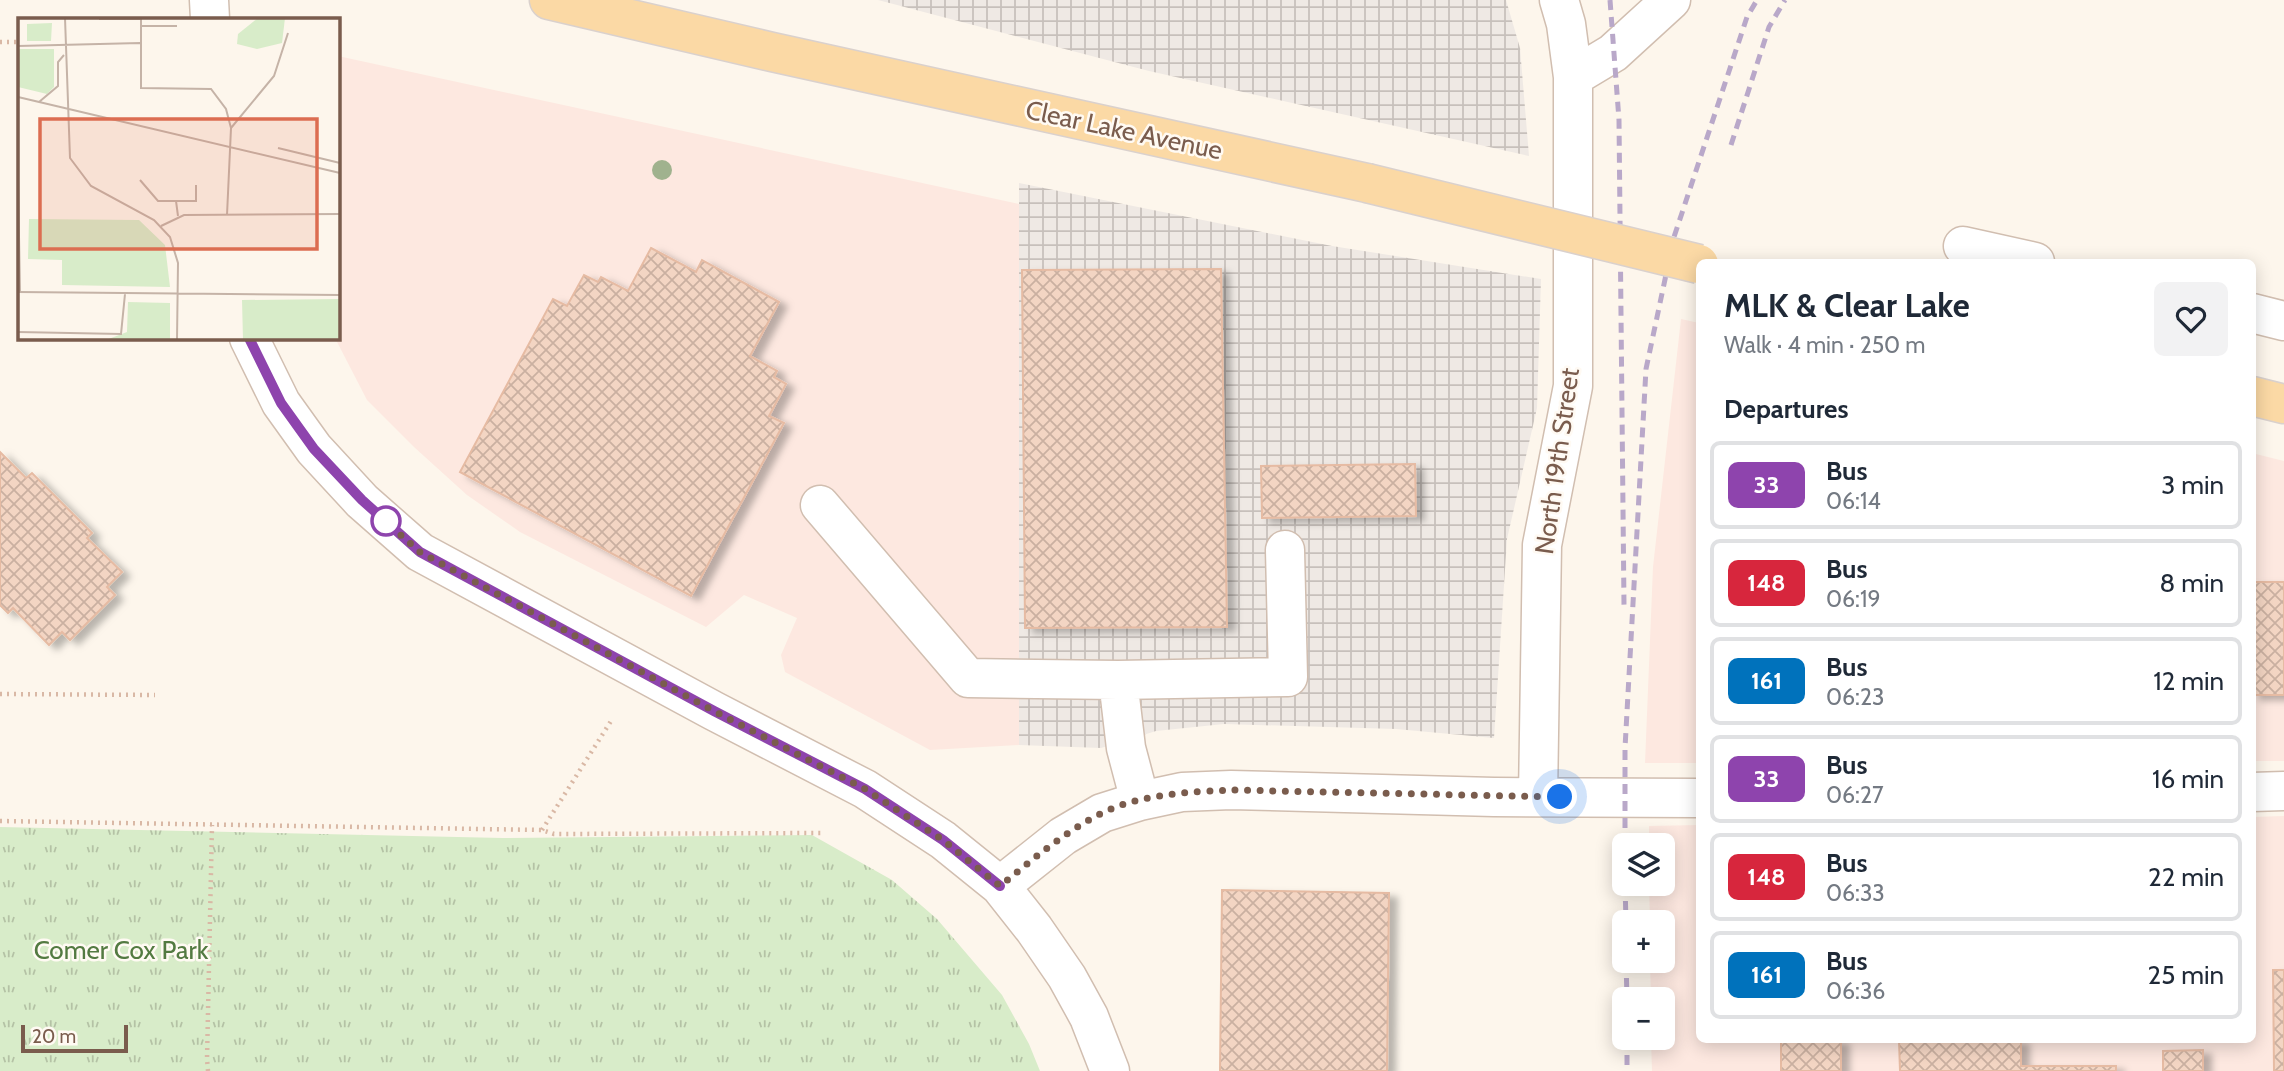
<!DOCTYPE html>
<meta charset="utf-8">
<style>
body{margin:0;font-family:Cabin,sans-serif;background:#f2f2f3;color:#1f2937;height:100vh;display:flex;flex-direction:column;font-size:26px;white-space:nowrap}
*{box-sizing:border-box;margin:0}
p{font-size:23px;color:#747a83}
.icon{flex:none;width:38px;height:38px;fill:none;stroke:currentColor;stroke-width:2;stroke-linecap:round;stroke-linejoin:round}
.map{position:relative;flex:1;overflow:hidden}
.side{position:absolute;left:1696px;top:259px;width:560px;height:784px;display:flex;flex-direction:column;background:#fff;border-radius:10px;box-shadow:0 4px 18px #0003}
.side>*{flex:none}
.badge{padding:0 14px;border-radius:10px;font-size:24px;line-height:46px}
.tools{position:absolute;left:1612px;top:833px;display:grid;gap:14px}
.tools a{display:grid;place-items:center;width:63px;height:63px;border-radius:10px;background:#fff;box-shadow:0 4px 18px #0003;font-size:35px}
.scale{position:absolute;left:21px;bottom:18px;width:107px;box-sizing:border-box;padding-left:7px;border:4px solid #7a5c4d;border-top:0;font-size:19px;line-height:24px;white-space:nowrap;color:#7a5c4d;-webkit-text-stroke:5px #fffaf3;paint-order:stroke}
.you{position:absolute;width:35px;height:35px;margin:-18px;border:5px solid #fff;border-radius:50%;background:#1a73e8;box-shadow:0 0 0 10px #1a73e833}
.map>.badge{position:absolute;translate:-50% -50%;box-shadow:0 0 0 4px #fff}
h2{padding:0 28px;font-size:26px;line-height:63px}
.round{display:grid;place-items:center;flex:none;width:74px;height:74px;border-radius:10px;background:#f2f2f3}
.head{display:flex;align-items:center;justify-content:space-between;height:119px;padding:0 28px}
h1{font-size:33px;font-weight:800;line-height:52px}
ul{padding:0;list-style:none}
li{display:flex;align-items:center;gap:21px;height:88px;margin:0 14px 10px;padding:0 14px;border:4px solid #e0e1e3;border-radius:10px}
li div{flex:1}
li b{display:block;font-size:26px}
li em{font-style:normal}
li .badge{min-width:77px;font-weight:700;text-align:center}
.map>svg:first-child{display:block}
.commercial{fill:#fde8e0}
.industrial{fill:url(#industrial-grid)}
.park{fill:url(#park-tufts)}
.building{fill:url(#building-cross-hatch);stroke:#e6bba3;stroke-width:2;filter:url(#shadow)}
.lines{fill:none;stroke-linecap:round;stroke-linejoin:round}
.minor-casing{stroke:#d1beb0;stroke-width:41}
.major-casing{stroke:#dad1cd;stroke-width:41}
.path{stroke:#d9b8a5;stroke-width:4.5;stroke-dasharray:2 5;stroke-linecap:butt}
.minor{stroke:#fff;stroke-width:38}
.major{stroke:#fbd9a5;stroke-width:38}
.rail{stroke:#b9a8c9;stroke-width:5;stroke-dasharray:10 7;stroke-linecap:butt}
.major-bridge-casing{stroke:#dad1cd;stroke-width:41;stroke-linecap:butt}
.major-bridge{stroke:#fbd9a5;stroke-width:38}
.tree{fill:#a0b28e}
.line-casing{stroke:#fff;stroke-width:16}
.line{stroke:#8e44ad;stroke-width:10}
.walk{stroke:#7a5c4d;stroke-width:7;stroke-dasharray:0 12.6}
.stop-dot{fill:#fff;stroke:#8e44ad;stroke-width:3.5}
.labels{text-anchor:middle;stroke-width:5;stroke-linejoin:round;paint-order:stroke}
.street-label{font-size:26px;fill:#7a5c4d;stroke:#fffaf3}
.park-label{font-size:26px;fill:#537a41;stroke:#fffaf3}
.inset-road{fill:none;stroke:#c5b3a7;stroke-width:2}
.view{fill:#dc6d51;fill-opacity:0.15;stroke:#dc6d51;stroke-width:3.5}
.inset-edge{fill:none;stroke:#7a5c4d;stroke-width:3.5}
</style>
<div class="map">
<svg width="2284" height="1071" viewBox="0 0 2284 1071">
<defs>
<pattern id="industrial-grid" width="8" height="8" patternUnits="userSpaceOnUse" patternTransform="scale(1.75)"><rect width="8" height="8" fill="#efe9e4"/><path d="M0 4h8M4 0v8" fill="none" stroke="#c7c0bb"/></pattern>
<pattern id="park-tufts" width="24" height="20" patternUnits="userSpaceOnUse" patternTransform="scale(1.75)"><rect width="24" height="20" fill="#d8ecc9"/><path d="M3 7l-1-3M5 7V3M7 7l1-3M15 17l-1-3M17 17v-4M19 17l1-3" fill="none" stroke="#b4c2a5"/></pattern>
<pattern id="building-cross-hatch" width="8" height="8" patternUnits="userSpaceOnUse" patternTransform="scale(1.75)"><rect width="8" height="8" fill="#f3d5c3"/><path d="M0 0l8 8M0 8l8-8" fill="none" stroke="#cab0a1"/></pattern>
<filter id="shadow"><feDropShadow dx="8" dy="4.5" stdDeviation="3.5" flood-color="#0004"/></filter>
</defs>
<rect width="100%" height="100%" fill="#fdf6ec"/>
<!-- commercial -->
<path class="commercial" d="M338,56L1019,204V745L930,750L785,672L781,655L797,618L744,595L706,627L520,532L467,495L414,447L367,400L335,338H338Z
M1681,319L1699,323V763H1645L1653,567Z
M2252,453L2284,461V761H2252Z
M2284,816V1071H1652L1651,1038H1662V999H1651L1650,961H1662V922H1650L1649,884H1662V845H1649V826L1699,825V1040H2252V817Z"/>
<!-- industrial -->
<path class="industrial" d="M878,0H1506L1520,48L1529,156L1149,71Z
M1019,183L1332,246L1541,279L1537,408L1507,539L1494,738L1396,729L1224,724L1156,731L1101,748L1019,745Z"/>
<!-- park -->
<path class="park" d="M0,827L503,838L812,835L892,880L937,919L1002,995L1029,1044L1040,1071H0Z"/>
<!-- building -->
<path class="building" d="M651,248L696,272L702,260L779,302L750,356L777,371L774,377L786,384L769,416L784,423L691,596L460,472L553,299L567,306L584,275L598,282L601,277L628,291Z
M1221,269L1227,627L1025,628L1022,270Z
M0,452L26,478L32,473L92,533L87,538L122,572L107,587L115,595L70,640L62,632L49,645L13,608L8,613L0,605Z
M1415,464L1416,516L1262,518L1261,466Z
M2252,582H2284V695H2252Z
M1222,890L1389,893L1387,1071H1220Z
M2273,970H2284V1071H2274Z
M1781,1040H1841V1071H1781Z
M1899,1040H2021V1066H2116V1071H1900Z
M2203,1050V1071H2163V1051Z"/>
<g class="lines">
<!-- minor casing -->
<g class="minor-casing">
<path id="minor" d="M209,0L210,19
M1573,77L1613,53L1671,0
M1963,246L2035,262
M2252,313L2284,321
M249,338L281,403L314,449L362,501L420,552L714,711L865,789L943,840L1000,886L1034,929L1067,977L1089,1017L1110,1071
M820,505L968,678L1118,680
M2252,792L2284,791
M1538,797L1542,545L1573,386V77L1566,24L1559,0
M1140,801L1126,748L1118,680L1288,677L1285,550
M1000,886L1063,836L1102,813L1140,801L1182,792L1231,790L1494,797L1699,798"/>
</g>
<!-- major casing -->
<g class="major-casing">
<path id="major" d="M549,0L772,52L1367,183
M2252,396L2284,404"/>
</g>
<!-- path -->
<path class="path" d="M0,42H19
M0,694L155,695
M0,821L542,830L554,834L822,833
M542,830L611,721
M208,1071L207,1059L212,825"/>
<!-- minor -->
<use href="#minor" class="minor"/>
<!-- major -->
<use href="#major" class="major"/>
<!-- rail -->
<path class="rail" d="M1610,0L1619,120L1624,605
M1731,145L1769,27L1785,0
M1625,845V748L1646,369L1674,237L1747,17L1757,0
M1625,884L1626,922
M1626,961L1627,999
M1627,1038V1071"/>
<!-- major-bridge casing -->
<g class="major-bridge-casing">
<path id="major-bridge" d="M1367,183L1699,264"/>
</g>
<!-- major-bridge -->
<use href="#major-bridge" class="major-bridge"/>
</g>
<!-- trees -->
<circle class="tree" cx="662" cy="170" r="10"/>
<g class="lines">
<!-- line casing -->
<g class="line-casing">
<path id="line" d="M249,338L281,403L314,449L362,500L420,552L714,711L865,789L943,840L1000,886"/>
</g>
<!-- line -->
<use href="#line" class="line"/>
<!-- walk -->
<path class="walk" d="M386,521L379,516L420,552L714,711L865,789L943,840L1000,886C1032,860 1063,833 1100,814C1139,794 1188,792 1231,790L1560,797"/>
</g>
<!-- markers -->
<circle class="stop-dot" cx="386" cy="521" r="14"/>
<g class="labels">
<!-- street labels -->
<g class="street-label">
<text transform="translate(1124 130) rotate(12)" y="9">Clear Lake Avenue</text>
<text transform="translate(1557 461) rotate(-82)" y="9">North 19th Street</text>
</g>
<!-- park labels -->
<g class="park-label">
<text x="121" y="959">Comer Cox Park</text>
</g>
</g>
<!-- overview -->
<g transform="translate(18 18)">
<rect width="322" height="322" fill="#fdf6ec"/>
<path d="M0,31H36V69L29,76L0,69Z" fill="#d8ecc9"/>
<path d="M240,0H267L264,25L239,31L219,26L220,16Z" fill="#d8ecc9"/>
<path d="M34,5L33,23H9V6ZM11,201L121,202L147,227L152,269L44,267V242L10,241ZM322,281V322H225L224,282ZM110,284L152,285V322H88L109,314Z" fill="#d8ecc9"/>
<path class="inset-road" d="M47,0L52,140L73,168L136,202L152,219L160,245L159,322M123,0V70L193,71L208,91L213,110L209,197M81,1H123M123,8H159M0,28L122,25M0,79L322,155M21,84L40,68V44L46,37M213,110L256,58L270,15M260,130L322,145M0,162L2,274M122,162L140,183H158M160,198L158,183H178V167M143,208L166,197L322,196M0,274L322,277M0,314L103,316L107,276"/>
<path class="view" d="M22,101H299V231H22Z"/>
<rect width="322" height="322" class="inset-edge"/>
</g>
</svg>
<div class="tools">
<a><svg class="icon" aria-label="layers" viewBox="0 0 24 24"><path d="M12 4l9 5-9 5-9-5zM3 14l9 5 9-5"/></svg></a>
<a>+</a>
<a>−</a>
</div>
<div class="scale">20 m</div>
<div class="you" style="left:1560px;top:797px"></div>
<section class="side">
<div class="head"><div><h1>MLK &amp; Clear Lake</h1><p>Walk · 4 min · 250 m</p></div><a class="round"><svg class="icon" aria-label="heart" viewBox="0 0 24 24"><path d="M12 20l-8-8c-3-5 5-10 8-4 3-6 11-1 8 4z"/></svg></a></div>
<h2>Departures</h2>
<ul>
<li><span class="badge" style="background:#8e44ad;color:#fff">33</span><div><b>Bus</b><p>06:14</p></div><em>3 min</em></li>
<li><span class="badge" style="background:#d7263d;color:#fff">148</span><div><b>Bus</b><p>06:19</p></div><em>8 min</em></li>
<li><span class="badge" style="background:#0072bc;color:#fff">161</span><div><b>Bus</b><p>06:23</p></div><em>12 min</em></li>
<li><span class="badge" style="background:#8e44ad;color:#fff">33</span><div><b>Bus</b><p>06:27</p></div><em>16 min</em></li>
<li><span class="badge" style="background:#d7263d;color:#fff">148</span><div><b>Bus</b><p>06:33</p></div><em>22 min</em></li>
<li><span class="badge" style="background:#0072bc;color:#fff">161</span><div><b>Bus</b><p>06:36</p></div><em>25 min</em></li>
</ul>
</section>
</div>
